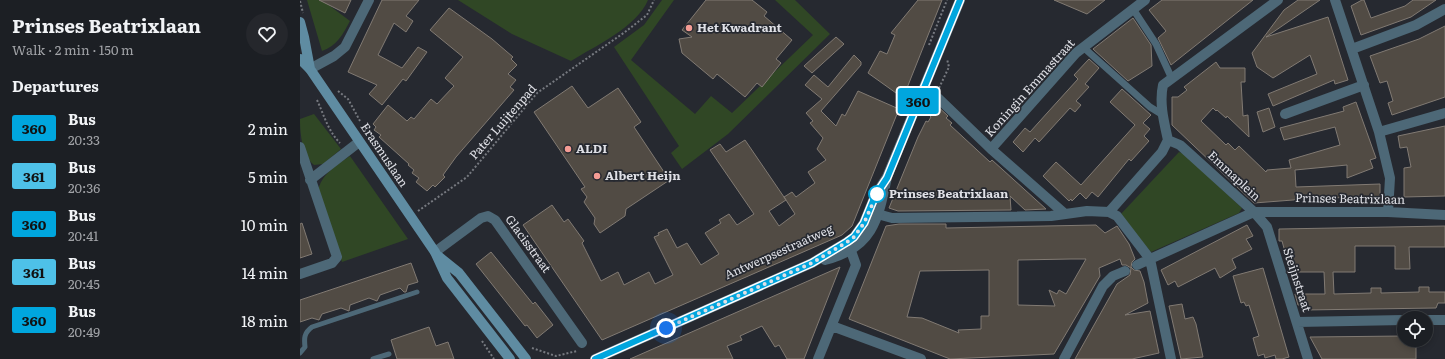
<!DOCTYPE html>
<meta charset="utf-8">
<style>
body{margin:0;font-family:Literata,serif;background:#25272c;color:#f1f3f6;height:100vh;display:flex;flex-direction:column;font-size:15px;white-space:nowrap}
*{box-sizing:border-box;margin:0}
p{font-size:13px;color:#a0a2a6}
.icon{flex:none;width:22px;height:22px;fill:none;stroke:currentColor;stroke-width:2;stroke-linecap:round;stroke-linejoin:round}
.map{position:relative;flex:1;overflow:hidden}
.drawer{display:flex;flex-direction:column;background:#1c1f24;width:300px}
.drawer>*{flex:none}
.badge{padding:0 8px;border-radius:3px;font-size:14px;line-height:26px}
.buttons{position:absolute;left:1097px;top:311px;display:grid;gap:8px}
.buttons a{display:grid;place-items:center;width:36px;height:36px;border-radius:50%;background:#1c1f24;box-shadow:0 2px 6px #0003,0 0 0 1px #3a3d41;font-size:20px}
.you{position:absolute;width:20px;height:20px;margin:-10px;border:3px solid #fff;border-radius:50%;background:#1a73e8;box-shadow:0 0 0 6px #1a73e833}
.map>.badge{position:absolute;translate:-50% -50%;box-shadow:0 0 0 2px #fff}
h2{padding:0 12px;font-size:15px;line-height:36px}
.round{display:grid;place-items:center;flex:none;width:42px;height:42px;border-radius:21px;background:#25272c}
.overview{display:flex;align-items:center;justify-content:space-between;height:68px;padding:0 12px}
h1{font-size:19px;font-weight:700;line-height:30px}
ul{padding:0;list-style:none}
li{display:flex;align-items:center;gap:12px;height:48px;padding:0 12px}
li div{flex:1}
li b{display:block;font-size:15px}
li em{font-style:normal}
li .badge{min-width:44px;font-weight:700;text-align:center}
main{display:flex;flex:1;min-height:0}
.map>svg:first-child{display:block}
.green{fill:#304725}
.building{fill:#514b44;stroke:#817a73;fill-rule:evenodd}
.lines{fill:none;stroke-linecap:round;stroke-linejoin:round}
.path{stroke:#777a80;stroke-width:2;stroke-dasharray:2 2;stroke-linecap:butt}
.service{stroke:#4d6877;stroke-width:5}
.pedestrian{stroke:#4d6877;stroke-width:7}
.minor{stroke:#4d6877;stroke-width:10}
.tertiary{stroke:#4d6877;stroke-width:10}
.secondary{stroke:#5f8ca2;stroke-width:10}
.line-casing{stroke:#fff;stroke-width:9}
.line{stroke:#00a6de;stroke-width:6}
.walk{stroke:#dfe0e6;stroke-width:4;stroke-dasharray:0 7.2}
.poi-dot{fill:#f59c94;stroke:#262930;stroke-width:1.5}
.stop-dot{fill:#fff;stroke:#00a6de;stroke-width:2}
.labels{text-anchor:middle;stroke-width:3.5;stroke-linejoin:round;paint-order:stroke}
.poi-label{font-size:12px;font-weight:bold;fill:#dfe0e6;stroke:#262930;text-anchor:start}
.street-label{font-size:12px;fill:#dfe0e6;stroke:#262930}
.stop-label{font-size:12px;font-weight:bold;fill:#dfe0e6;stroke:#262930;text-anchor:start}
</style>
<main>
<section class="drawer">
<div class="overview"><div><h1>Prinses Beatrixlaan</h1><p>Walk · 2 min · 150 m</p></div><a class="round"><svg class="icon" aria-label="heart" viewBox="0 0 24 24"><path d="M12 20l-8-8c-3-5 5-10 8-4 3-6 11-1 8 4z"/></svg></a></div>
<h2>Departures</h2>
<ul>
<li><span class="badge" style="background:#00a6de;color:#111">360</span><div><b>Bus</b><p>20:33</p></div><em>2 min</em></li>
<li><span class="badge" style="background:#4ec1e8;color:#111">361</span><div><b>Bus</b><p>20:36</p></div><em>5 min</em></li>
<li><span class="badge" style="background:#00a6de;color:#111">360</span><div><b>Bus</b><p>20:41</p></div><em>10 min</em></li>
<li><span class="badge" style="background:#4ec1e8;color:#111">361</span><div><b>Bus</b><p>20:45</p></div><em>14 min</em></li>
<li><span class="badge" style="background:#00a6de;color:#111">360</span><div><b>Bus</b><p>20:49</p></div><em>18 min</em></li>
</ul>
</section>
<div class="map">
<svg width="1145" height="359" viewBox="0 0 1145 359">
<rect width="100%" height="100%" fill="#262930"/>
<!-- green -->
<path class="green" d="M7,0H22L50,21C43,34 37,46 22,51Z
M158,0H348C337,27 295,46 271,61L212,34Z
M362,0H374L331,60L395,114L411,96L432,113L513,35L475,0H495L530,34L428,134L382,169L371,153L379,146L314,47L344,25Z
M14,114L41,149L23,164L14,165C2,155 0,134 0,119Z
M879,152L884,154L942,208L939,213L851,252L820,215Z
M50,156L108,239L42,262L18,191C21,175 36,165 50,156Z"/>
<!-- building -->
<path class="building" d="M19,0H51L45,13Z
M82,0H119L106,16L113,21L106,32L94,23L78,55L102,68L118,47L127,52L106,81L103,79L82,105L69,94L77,85L48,72Z
M406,0H452L467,12L464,16L492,40L476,59L481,63L477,68L462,87L457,83L445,97L417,74L413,79L382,53L379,39L392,37L382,30Z
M618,0H642L603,98L568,73L580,51L587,54L595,35L591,33Z
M754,0H805L787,14Z
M862,0H953L871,65L858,38L866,31L849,10Z
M998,0H1020L966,37L1028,17L1048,80L1035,84L1034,80L973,106L968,94L1017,74L1010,55L973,78L957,67L952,53L984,10Z
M1062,0H1064L1071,18L1105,6L1113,0H1136L1111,17L1061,35L1051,6Z
M149,8L192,39L213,57L211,59L217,65L208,74L216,80L210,87L214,90L156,157L143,175L145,177L135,187L133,185L127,191L116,182L119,178L112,173L114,170L108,165L109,164L79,137L81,135L74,130L76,127L73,124L88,105L107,121L111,117L114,119L131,99L137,104L154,86L145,78L163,57L130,30Z
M833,18L851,45L852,66L828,81L793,49Z
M1145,26V97L1092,115L1088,103L1093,101L1087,81L1080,83L1070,56L1119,39Z
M536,37L544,44L512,73L504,66Z
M554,55L561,62V65L521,111L536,126L542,114L545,116L558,91L599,109L552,226L542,235L302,340L223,225L252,205L264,222L268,219L284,241L282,243L301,281L318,272L324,285L349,272L355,284L373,275L354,237L359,235L358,233L367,229L377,248L387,243L401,265L419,254L405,233L421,223L419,220L429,214L437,225L454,214L410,150L420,144L426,152L445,140L486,200L484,197L492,192L496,197L515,183L508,172L526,160L517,149L523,138L510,123L513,121L506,113L522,99L505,85L514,75L528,87ZM486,200L495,214L479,226L469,211Z
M789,59L799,68L785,84L789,87L776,101L781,105L775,112L770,108L739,142L735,138L723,152L713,142L725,128L730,132L748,112L778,79L774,75Z
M916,62L920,68H945V82H941L943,116L948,115L949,137L927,116L926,118L917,110L916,111L913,108L901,121L926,145L928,143L935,150L939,146L966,172L967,170L991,168L989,160L1040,145L1035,127L984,140L980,128L1044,111L1043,107L1056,102L1076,158L1070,160L1073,168L1047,178V165L995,170L996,187L1080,184V197L1019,198L954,203L872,125V97H878L887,90L884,87Z
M272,86L288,108L318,88L341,122L334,127L368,178L367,180L368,181L326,209L325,216L300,233L294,224L295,218L284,202L287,197L281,189L285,187L234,112Z
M822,89L851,115L843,123L850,129L844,136L849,141L831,161L829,159L798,197L792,192L786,199L780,193L772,201L771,199L769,201L743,176L756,162L781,185L835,125L810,102Z
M634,103L648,116L646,118L652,123L650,125L690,162L692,160L746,209L725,210L710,196L711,210L598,211L589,208L618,137L626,121L628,122L631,117L629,115Z
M969,108L975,127L963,132L957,112Z
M1145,126V196L1104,197V168L1111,167L1107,147L1100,148L1098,136Z
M2,223L12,254L0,258V224Z
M599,224H646V228L796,225L805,233L817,226L829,244L835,259L832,262L831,267L834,270L840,271L844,282L848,303L825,315L850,311L859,353L832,359H775L817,284L830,275L831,268L826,265H822L820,259L799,268L800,276L754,354L650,359L549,319L586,226ZM771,259H786L766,294L759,290L757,294L749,290L755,306L718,305V260ZM689,270V316H681V329L658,330L659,333L622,318L607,317L620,271Z
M947,225L953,236L946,239L952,249L932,259L936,268L920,278L915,268L878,287L875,281L868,285L861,270Z
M1145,226V247H1109L1110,269H1095V246H1055V272H1033L1034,294L1071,293V288H1081V293L1119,292V287H1129V292H1145V303H1138L1136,308L1005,310V305H998L995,294H1025L1024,272H996L992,258L987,259L982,241H979V229Z
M191,252L233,304L235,302L253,325L237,338L227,325L225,326L176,264Z
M111,263L118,282L108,285L106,292H104L100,288L80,295L77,301L69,298L50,305L49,311L41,308L22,314L19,320L12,318L0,322V300Z
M540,267L504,359H487L479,345L475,347L462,326L440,336L442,340L427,346L433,359H330Z
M963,268L989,357L982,359H976L975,355L965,358L964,354L958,356L953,338L959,336L958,333L949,305L946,306L944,302L941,303L933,276Z
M882,304L885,319L893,317L896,324L903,357L881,359L869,306Z
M129,327L136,346L148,342L154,359H97L91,340Z
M1104,336V340H1116V359H1022L1010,337Z"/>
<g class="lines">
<!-- path -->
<path class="path" d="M0,1L3,13
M629,45L647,0
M639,88L649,67L647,59
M38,91L48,99L60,121
M17,100C24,115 28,131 40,143
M118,211L167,177L237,93L325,32L347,15L354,0
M182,341L194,359
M232,348L256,356L277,351"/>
<!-- service -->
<path class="service" d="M0,353L5,347C4,338 4,333 12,327L117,292
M73,359L89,354"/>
<!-- pedestrian -->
<path class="pedestrian" d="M833,9L856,44L872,79
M783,47L850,107L863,115"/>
<!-- minor -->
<path class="minor" d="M1035,0L1079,132L1090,178L1088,212
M1052,49L1116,25L1145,9
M10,69L34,56L45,47L69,0
M637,97L691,149L765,214
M985,114L1064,85
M1079,132L1145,113
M868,140C864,122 859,103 863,85L978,0
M0,147L37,257L32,263L0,274
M691,149L776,53L845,0
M10,180L59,142
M570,212L592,218L751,216L787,211L809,212L817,216L850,259L954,212H1088L1145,215
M809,212L862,152L868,140L880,145L954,212L967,227L1008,359
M135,252L181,218L188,216L195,220L282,343
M837,265L850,259L871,359
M1126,320H1145
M997,322L1104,320
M532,326L621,359
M518,359L556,265L551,251
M764,359L803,286L813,276L825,271"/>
<!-- tertiary -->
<path class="tertiary" d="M525,260C572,248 578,221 587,177L660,0
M295,359L512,263L547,242L554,237L564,223L575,196L587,177"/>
<!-- secondary -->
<path class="secondary" d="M0,22L4,37L10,69
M0,59L10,69L135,252L147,278L210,359
M138,256L159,273L226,359"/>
</g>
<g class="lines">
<!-- line casing -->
<g class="line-casing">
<path id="line" d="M295,359L512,263L547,242L554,237L564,223L575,196L587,178L660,0"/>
</g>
<!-- line -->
<use href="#line" class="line"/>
<!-- walk -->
<path class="walk" d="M366,328L512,263L547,242L554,237L564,223L577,194"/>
</g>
<!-- markers -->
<g class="poi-dot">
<circle cx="389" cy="28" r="4"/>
<circle cx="268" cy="149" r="4"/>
<circle cx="297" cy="176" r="4"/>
</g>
<circle class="stop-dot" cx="577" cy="194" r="8"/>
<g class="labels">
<!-- poi labels -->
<g class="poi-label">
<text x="397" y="32">Het Kwadrant</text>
<text x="276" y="153">ALDI</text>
<text x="305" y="180">Albert Heijn</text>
</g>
<!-- street labels -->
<g class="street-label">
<text transform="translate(730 88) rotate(-48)" y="4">Koningin Emmastraat</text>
<text transform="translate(203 122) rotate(-49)" y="4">Pater Luijtenpad</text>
<text transform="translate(84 155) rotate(56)" y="4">Erasmuslaan</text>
<text transform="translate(934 176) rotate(43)" y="4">Emmaplein</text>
<text transform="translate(1050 199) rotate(1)" y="4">Prinses Beatrixlaan</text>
<text transform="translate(228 244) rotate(54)" y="4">Glacisstraat</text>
<text transform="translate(479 252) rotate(-24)" y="4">Antwerpsestraatweg</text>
<text transform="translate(997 280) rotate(72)" y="4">Steijnstraat</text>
</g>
<!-- stop labels -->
<g class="stop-label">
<text x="589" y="198">Prinses Beatrixlaan</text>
</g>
</g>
</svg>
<div class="buttons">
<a><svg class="icon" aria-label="locate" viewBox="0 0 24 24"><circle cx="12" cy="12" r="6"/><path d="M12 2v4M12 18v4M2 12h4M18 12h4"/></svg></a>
</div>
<div class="you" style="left:366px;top:328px"></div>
<b class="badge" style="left:618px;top:101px;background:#00a6de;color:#111">360</b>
</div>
</main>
